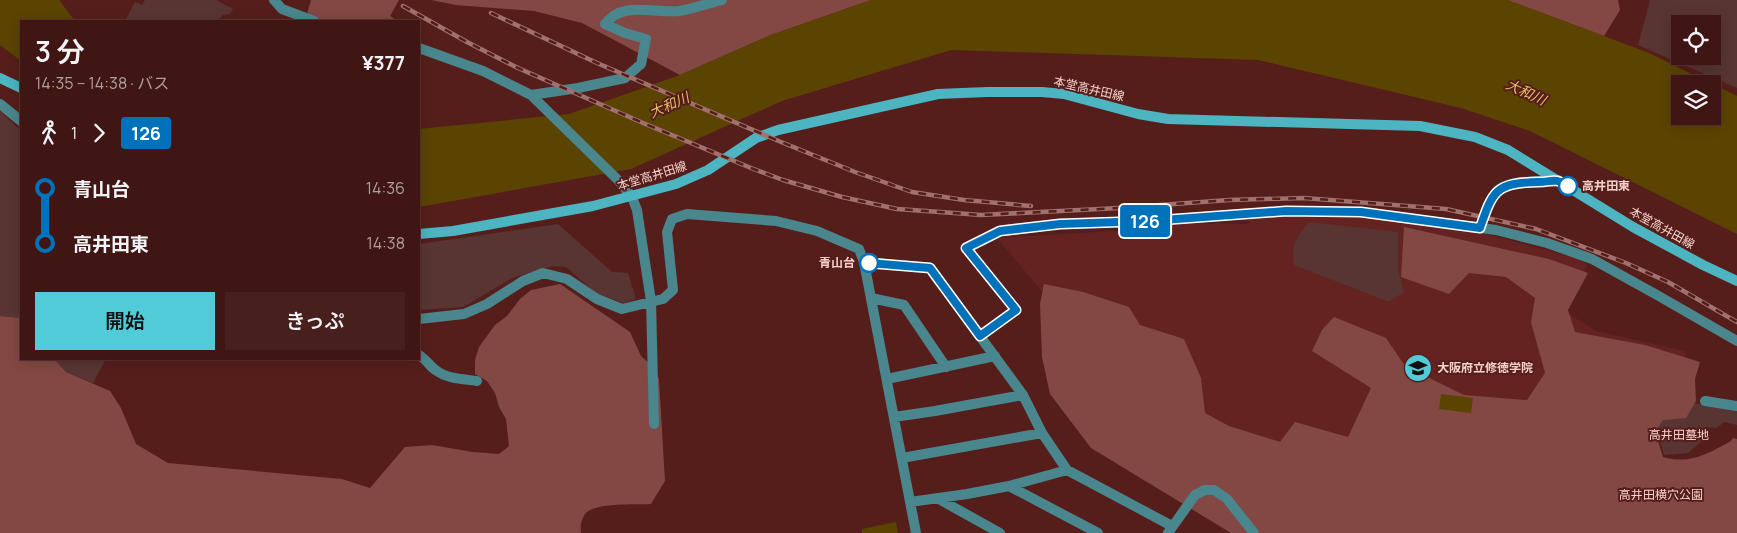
<!DOCTYPE html>
<html lang="ja">
<meta charset="utf-8">
<style>
body{margin:0;font-family:Manrope,"Noto Sans JP",sans-serif;background:#471f1d;color:#f1f3f6;height:100vh;display:flex;flex-direction:column;font-size:19px;white-space:nowrap}
*{box-sizing:border-box;margin:0}
p{font-size:16px;color:#ae9fa0}
.icon{flex:none;width:28px;height:28px;fill:none;stroke:currentColor;stroke-width:2;stroke-linecap:round;stroke-linejoin:round}
.map{position:relative;flex:1;overflow:hidden}
.drawer{position:absolute;left:20px;top:20px;width:400px;height:340px;display:flex;flex-direction:column;background:#401614;border-radius:0px;box-shadow:0 2px 12px #0003,0 0 0 1px #593534}
.drawer>*{flex:none}
.badge{padding:0 10px;border-radius:4px;font-size:18px;line-height:32px}
.tools{position:absolute;left:1671px;top:15px;display:grid;gap:10px}
.tools a{display:grid;place-items:center;width:50px;height:50px;border-radius:0px;background:#401614;box-shadow:0 2px 12px #0003,0 0 0 1px #593534;font-size:25px}
.map>.badge{position:absolute;translate:-50% -50%;box-shadow:0 0 0 2px #fff}
.legs{display:flex;align-items:center;gap:8px;height:55px;padding:0 15px;font-size:16px}
.legs p{margin-inline-start:auto}
.headline{display:flex;align-items:center;justify-content:space-between;height:85px;padding:0 15px}
h1{font-size:28px;font-weight:600;line-height:38px}
.primary-button{display:flex;gap:10px;margin-top:auto;padding:10px 15px}
.primary-button a{flex:1;height:58px;border-radius:0px;background:#52cbd9;color:#111;font-size:20px;font-weight:600;line-height:58px;text-align:center}
.primary-button a+a{background:#471f1d;color:#f1f3f6}
ul{padding:0 15px;list-style:none}
li{display:flex;align-items:center;gap:18px;height:55px;font-size:19px}
li i{display:grid;place-items:center;width:8px;height:100%;margin:0 6px;background:currentColor}
li i::after{content:'';width:12px;height:12px;margin:-6px;border:4px solid;border-radius:50%;background:#401614}
li p{margin-inline-start:auto}
li:first-child i{background:linear-gradient(#0000 50%,currentColor 0)}
li:last-child i{background:linear-gradient(currentColor 50%,#0000 0)}
.map>svg:first-child{display:block}
.built{fill:#642320}
.green{fill:#583532;fill-rule:evenodd}
.forest{fill:#834843}
.water{fill:#5b4402}
.lines{fill:none;stroke-linecap:round;stroke-linejoin:round}
.minor{stroke:#4a868d;stroke-width:10}
.tertiary{stroke:#4a868d;stroke-width:10}
.secondary{stroke:#4db4c1;stroke-width:10}
.rail-casing{stroke:#a0716d;stroke-width:4.5}
.rail{stroke:#561e1b;stroke-width:2.5;stroke-dasharray:8;stroke-linecap:butt}
.line-1-casing{stroke:#fff;stroke-width:11}
.line-1{stroke:#0072bc;stroke-width:8}
.stop-1-dot{fill:#fff;stroke:#0072bc;stroke-width:2.5}
.labels{text-anchor:middle;stroke-width:4;stroke-linejoin:round;paint-order:stroke}
.street-label{font-size:12px;fill:#f6d1cc;stroke:#561e1b}
.stop-label{font-size:12px;font-weight:bold;fill:#f6d1cc;stroke:#561e1b;text-anchor:start}
.poi-label{font-size:12px;font-weight:bold;fill:#f6d1cc;stroke:#561e1b;text-anchor:start}
.park-label{font-size:12px;fill:#f7d0cc;stroke:#561e1b}
.water-label{font-size:14px;font-style:italic;fill:#e1bb68;stroke:#561e1b}
</style>
<div class="map">
<svg width="1737" height="533" viewBox="0 0 1737 533">
<rect width="100%" height="100%" fill="#561e1b"/>
<!-- built -->
<path class="built" d="M1252,215L1351,216L1401,221L1486,234L1576,258L1587,265L1563,310L1596,331L1685,351V401L1452,510L1203,423L1055,307L997,238L1165,228L1174,223L1247,224Z"/>
<!-- green -->
<path class="green" d="M145,0H216L233,9L230,14L223,15L217,21H125L135,2L142,5Z
M1650,0H1737V88L1638,45ZM1680,24H1712V56H1680Z
M0,111L21,131V318L0,316Z
M1310,222L1398,232V270L1404,292L1389,302L1294,265C1290,245 1297,235 1310,222Z
M558,224L612,272L628,273L636,299L624,303L597,294L566,267L553,266L512,278L463,307L419,310V244Z
M54,359H106L93,383L66,372Z
M1691,403L1737,408V425L1725,422L1716,428L1706,427V437L1688,453L1664,455L1653,416Z"/>
<!-- forest -->
<path class="forest" d="M311,0H399L390,16L398,21H305Z
M431,0H871L771,35L680,75L582,23L534,11L456,5Z
M1507,0H1618L1620,10L1604,36Z
M1404,227L1549,259L1588,273L1568,310L1575,332L1645,345L1700,362L1695,379L1696,401L1686,418L1663,420L1655,432L1663,457C1690,465 1709,453 1731,441L1733,438L1737,439V533H1231L1091,448L1050,394L1042,357L1040,304L1044,284L1083,292L1129,307L1140,325L1184,339L1201,378L1205,413L1229,426L1280,442L1295,422L1348,437L1371,388L1312,351L1322,330L1334,317L1386,338L1405,366L1464,395L1527,400L1545,373L1531,322L1535,298L1506,277L1469,273L1449,294L1401,277Z
M560,284L630,332L641,356L651,365L659,379L665,481L651,504C636,505 594,502 585,514C581,520 580,526 581,533H0V316L21,318V359H54L66,372L110,391L121,408L136,444L168,463L342,479L370,488L405,447L432,445L473,452L499,454L509,446L506,419L499,407L495,393L487,381L475,374V360L479,347L495,325L507,316L520,299L531,290Z"/>
<!-- water -->
<path class="water" d="M0,0H59L75,21H21V61L0,45Z
M871,0H1508L1649,53L1712,84H1680V116H1712L1713,84L1737,96V234L1530,131L1461,108L1258,60L951,50L782,101L631,169L419,207V129L569,114L680,75L771,35Z
M1441,394L1473,398L1471,413L1439,409Z
M896,522L898,533H862V529Z"/>
<g class="lines">
<!-- minor -->
<path class="minor" d="M274,0L282,9L314,21
M419,48L483,71L531,95L619,181L632,197L637,210L651,301L654,424
M531,95L578,88L625,78L641,64L646,39L625,33L605,24C624,0 653,14 679,11C693,9 708,3 722,0
M1480,228C1484,217 1488,201 1496,192C1507,179 1542,182 1558,180
M864,262L930,268L1023,395L1042,433L1067,470L1172,526
M871,298L904,305L946,367
M419,319L464,314L487,304L523,281L543,273L567,279L597,299L622,309L663,299L673,290L667,232L672,219L687,214L776,221L817,231L859,249L864,262L916,533
M980,336L1016,310L966,248L1000,231L1059,224L1149,221L1286,211L1361,212L1496,230L1547,243L1578,254L1592,259L1657,295L1737,341
M419,355C426,359 430,367 437,371C448,379 464,379 477,381
M887,379L995,356
M1705,401L1737,406
M894,417L935,411L1023,395
M902,458L1042,433
M1009,486L1098,533
M937,498L1000,533
M910,502L967,494L1009,486L1067,470
M1168,533L1195,495L1205,490H1214L1227,499L1254,533"/>
<!-- tertiary -->
<path class="tertiary" d="M0,104L21,121"/>
<!-- secondary -->
<path class="secondary" d="M0,78L21,88
M419,234L453,231L593,206L676,184L708,170L756,138L778,130L938,94L987,92H1042L1064,94L1138,114L1168,119L1420,126L1475,137L1508,150L1633,227L1703,265L1737,281"/>
<!-- rail casing -->
<g class="rail-casing">
<path id="rail" d="M403,6L467,42L518,68L643,123L751,168L783,180L842,197L897,209L954,213L981,215L1119,208L1229,200L1304,198L1446,209L1536,229L1626,263L1668,282L1737,322
M491,13L597,63L781,142L855,172L912,192L964,200L1031,206"/>
</g>
<!-- rail -->
<use href="#rail" class="rail"/>
</g>
<g class="lines">
<!-- line-1 casing -->
<g class="line-1-casing">
<path id="line-1" d="M869,263L930,268L980,336L1016,310L966,248L1000,231L1060,224L1149,221L1286,211L1361,212L1480,228C1493,190 1496,183 1538,182C1554,182 1553,177 1568,186"/>
</g>
<!-- line-1 -->
<use href="#line-1" class="line-1"/>
</g>
<!-- icons -->
<defs>
<g id="school-disc" transform="scale(1.4375)"><circle r="9.5" fill="#52cbd9" stroke="#561e1b"/><path d="M0-5L7-2L0 1L-7-2ZM-4 1L0 2.5L4 1V4Q0 6-4 4Z" fill="#111"/></g>
</defs>
<g fill-rule="evenodd">
<use href="#school-disc" x="1418" y="368"/>
</g>
<!-- markers -->
<g class="stop-1-dot">
<circle cx="1568" cy="186" r="9"/>
<circle cx="869" cy="263" r="9"/>
</g>
<g class="labels">
<!-- street labels -->
<g class="street-label">
<text transform="translate(1089 89) rotate(13)" y="4">本堂高井田線</text>
<text transform="translate(652 176) rotate(-17)" y="4">本堂高井田線</text>
<text transform="translate(1662 228) rotate(29)" y="4">本堂高井田線</text>
</g>
<!-- stop labels -->
<g class="stop-label">
<text x="1582" y="190">高井田東</text>
<text x="855" y="267" text-anchor="end">青山台</text>
</g>
<!-- poi labels -->
<g class="poi-label">
<text x="1437" y="372">大阪府立修徳学院</text>
</g>
<!-- park labels -->
<g class="park-label">
<text x="1679" y="439">高井田墓地</text>
<text x="1661" y="499">高井田横穴公園</text>
</g>
<!-- water labels -->
<g class="water-label">
<text transform="translate(1526 92) rotate(25)" y="5">大和川</text>
<text transform="translate(669 105) rotate(-24)" y="5">大和川</text>
</g>
</g>
</svg>
<div class="tools">
<a><svg class="icon" aria-label="locate" viewBox="0 0 24 24"><circle cx="12" cy="12" r="6"/><path d="M12 2v4M12 18v4M2 12h4M18 12h4"/></svg></a>
<a><svg class="icon" aria-label="layers" viewBox="0 0 24 24"><path d="M12 4l9 5-9 5-9-5zM3 14l9 5 9-5"/></svg></a>
</div>
<b class="badge" style="left:1145px;top:221px;background:#0072bc;color:#fff">126</b>
<section class="drawer">
<div class="headline"><div><h1>3 分</h1><p>14:35 – 14:38 · バス</p></div><b>¥377</b></div>
<div class="legs"><svg class="icon" aria-label="walk" viewBox="0 0 24 24"><circle cx="13" cy="4" r="2"/><path d="M13 8l-2 6 4 7M11 14l-3 7M7 12l3-4h3l4 4"/></svg>1<svg class="icon" aria-label="forward" viewBox="0 0 24 24"><path d="M9 5l7 7-7 7"/></svg><b class="badge" style="background:#0072bc;color:#fff">126</b></div>
<ul>
<li><i style="color:#0072bc"></i><b>青山台</b><p>14:36</p></li>
<li><i style="color:#0072bc"></i><b>高井田東</b><p>14:38</p></li>
</ul>
<div class="primary-button"><a>開始</a><a>きっぷ</a></div>
</section>
</div>
